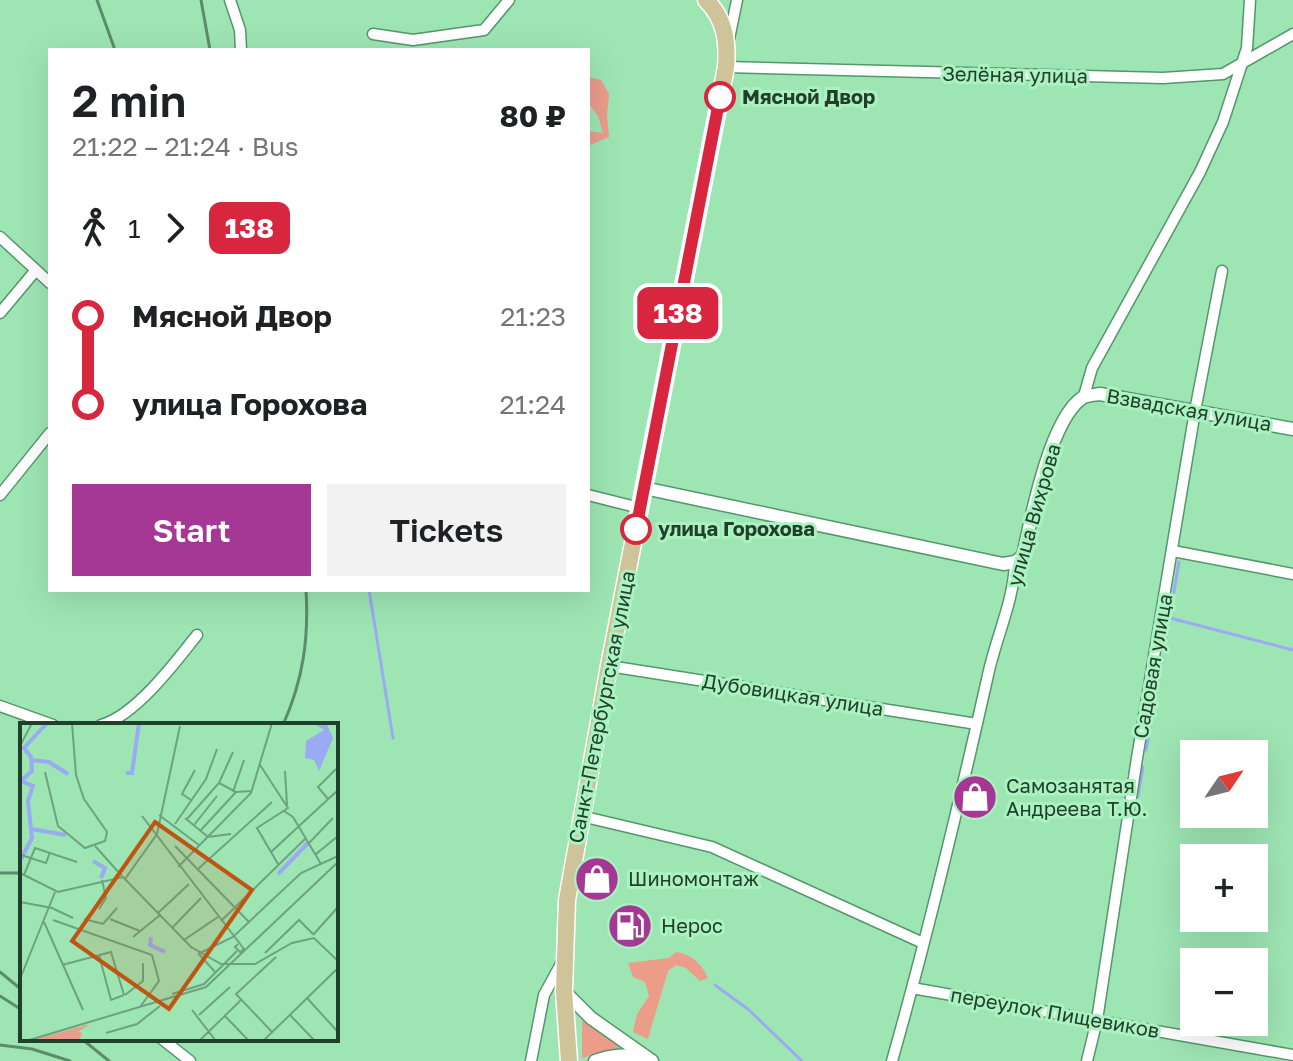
<!DOCTYPE html>
<meta charset="utf-8">
<style>
body{margin:0;font-family:"Golos Text",sans-serif;background:#f2f2f2;color:#202124;height:100vh;display:flex;flex-direction:column;font-size:30px;white-space:nowrap}
*{box-sizing:border-box;margin:0}
p{font-size:26px;color:#757577}
.icon{flex:none;width:44px;height:44px;fill:none;stroke:currentColor;stroke-width:2;stroke-linecap:round;stroke-linejoin:round}
.map{position:relative;flex:1;overflow:hidden}
.details{position:absolute;left:48px;top:48px;width:542px;height:544px;display:flex;flex-direction:column;background:#fff;border-radius:0px;box-shadow:0 8px 32px #0002}
.details>*{flex:none}
.badge{padding:0 16px;border-radius:12px;font-size:28px;line-height:52px}
.needle{width:52px;rotate:55deg}
.buttons{position:absolute;left:1180px;top:740px;display:grid;gap:16px}
.buttons a{display:grid;place-items:center;width:88px;height:88px;border-radius:0px;background:#fff;box-shadow:0 8px 32px #0002;font-size:40px}
.map>.badge{position:absolute;translate:-50% -50%;box-shadow:0 0 0 4px #fff}
.legs{display:flex;align-items:center;gap:12px;height:88px;padding:0 24px;font-size:26px}
.legs p{margin-inline-start:auto}
.summary{display:flex;align-items:center;justify-content:space-between;height:136px;padding:0 24px}
h1{font-size:44px;font-weight:600;line-height:60px}
.primary-button{display:flex;gap:16px;margin-top:auto;padding:16px 24px}
.primary-button a{flex:1;height:92px;border-radius:0px;background:#a53795;color:#fff;font-size:32px;font-weight:600;line-height:92px;text-align:center}
.primary-button a+a{background:#f2f2f2;color:#202124}
ul{padding:0 24px;list-style:none}
li{display:flex;align-items:center;gap:28px;height:88px;font-size:30px}
li i{display:grid;place-items:center;width:12px;height:100%;margin:0 10px;background:currentColor}
li i::after{content:'';width:20px;height:20px;margin:-10px;border:6px solid;border-radius:50%;background:#fff}
li p{margin-inline-start:auto}
li:first-child i{background:linear-gradient(#0000 50%,currentColor 0)}
li:last-child i{background:linear-gradient(currentColor 50%,#0000 0)}
.map>svg:first-child{display:block}
.green{fill:#eb9d8a}
.lines{fill:none;stroke-linecap:round;stroke-linejoin:round}
.stream{stroke:#9aaaf3;stroke-width:3}
.minor-casing{stroke:#53976b;stroke-width:13}
.tertiary-casing{stroke:#53976b;stroke-width:15}
.primary-casing{stroke:#fff;stroke-width:19}
.minor{stroke:#fff;stroke-width:10}
.tertiary{stroke:#fff;stroke-width:12}
.primary{stroke:#cfc399;stroke-width:16}
.rail{stroke:#5b8c6b;stroke-width:3}
.line-1-casing{stroke:#fff;stroke-width:18}
.line-1{stroke:#d7263d;stroke-width:12}
.stop-1-dot{fill:#fff;stroke:#d7263d;stroke-width:4}
.labels{text-anchor:middle;stroke-width:6;stroke-linejoin:round;paint-order:stroke}
.street-label{font-size:20px;fill:#223f2c;stroke:#abf2c1}
.stop-label{font-size:20px;font-weight:bold;fill:#223f2c;stroke:#abf2c1;text-anchor:start}
.poi-label{font-size:20px;fill:#223f2c;stroke:#abf2c1;text-anchor:start}
.inset-river{fill:none;stroke:#9aaaf3;stroke-width:4}
.inset-road{fill:none;stroke:#6ca37e;stroke-width:2}
.view{fill:#c05412;fill-opacity:0.15;stroke:#c05412;stroke-width:4}
.inset-edge{fill:none;stroke:#223f2c;stroke-width:4}
</style>
<div class="map">
<svg width="1293" height="1061" viewBox="0 0 1293 1061">
<rect width="100%" height="100%" fill="#9ee5b4"/>
<!-- green -->
<path class="green" d="M588,77L601,80L609,94L607,115L609,137L588,146V131L603,133L598,116L588,103Z
M676,952C692,955 701,963 708,978L700,981L686,968L676,965L668,971L648,1039L633,1032L637,1014L649,996L645,982L633,977L628,963L669,958Z
M582,1020L621,1047L582,1058Z"/>
<g class="lines">
<!-- stream -->
<path class="stream" d="M369,590L393,738
M1170,618L1293,650
M1164,650L1179,562
M1146,750L1163,658
M1138,796L1143,767
M715,985L749,1010L802,1061"/>
<!-- minor casing -->
<g class="minor-casing">
<path id="minor" d="M230,0L240,30L241,50
M373,34L413,40L484,30L509,0
M729,39L737,0
M726,67L1163,78L1223,74L1293,34
M0,237L50,283
M0,313L36,270
M1084,396L1092,368L1200,172L1223,122L1247,48L1250,0
M0,495L50,433
M588,495L640,508
M1173,551L1293,574
M609,666L977,724
M0,706L53,725
M101,725C135,716 175,663 197,635
M581,816L712,847L923,943
M912,988L1293,1055
M162,1039L190,1061
M531,1061L544,995L562,962
M892,1061C928,934 959,804 988,675C996,637 1014,601 1015,562
M1087,1061L1097,1020L1137,758L1195,411L1222,271"/>
</g>
<!-- tertiary casing -->
<g class="tertiary-casing">
<path id="tertiary" d="M644,488L1003,564L1015,562L1023,556C1031,518 1050,420 1082,398C1087,395 1094,395 1100,394L1293,429
M564,991L591,1018L652,1061
M595,1061C612,1055 625,1054 642,1058"/>
</g>
<!-- primary casing -->
<g class="primary-casing">
<path id="primary" d="M569,1061L564,991L567,900L609,666L726,67C728,41 725,19 706,0"/>
</g>
<!-- minor -->
<use href="#minor" class="minor"/>
<!-- tertiary -->
<use href="#tertiary" class="tertiary"/>
<!-- primary -->
<use href="#primary" class="primary"/>
<!-- rail -->
<path class="rail" d="M97,0L115,50
M201,0L210,50
M283,725C303,680 309,639 306,590
M0,873H22
M0,972L22,990
M0,996L22,1010
M82,1039L109,1061
M0,1045L32,1049L70,1061"/>
</g>
<g class="lines">
<!-- line-1 casing -->
<g class="line-1-casing">
<path id="line-1" d="M636,529L720,97"/>
</g>
<!-- line-1 -->
<use href="#line-1" class="line-1"/>
</g>
<!-- icons -->
<defs>
<g id="shop-disc" transform="scale(2.3)"><circle r="9.5" fill="#a53795" stroke="#abf2c1"/><path d="M-5-2.5h2.3a2.7 3.5 0 0 1 5.4 0H5L5.5 6h-11ZM-1.5-2.5h3a1.5 2.3 0 0 0-3 0Z" fill="#fff"/></g>
<g id="fuel-disc" transform="scale(2.3)"><circle r="9.5" fill="#a53795" stroke="#abf2c1"/><path d="M-5.5-6h7V0h2V4h1.3V-2.5L3-4.5l.8-.8L6-3V5H2.5V1h-1V6h-7ZM-4.2-4.7v3.2H.2V-4.7Z" fill="#fff"/></g>
</defs>
<g fill-rule="evenodd">
<use href="#shop-disc" x="975" y="797"/>
<use href="#shop-disc" x="597" y="879"/>
<use href="#fuel-disc" x="630" y="926"/>
</g>
<!-- markers -->
<g class="stop-1-dot">
<circle cx="720" cy="97" r="14"/>
<circle cx="636" cy="529" r="14"/>
</g>
<g class="labels">
<!-- street labels -->
<g class="street-label">
<text transform="translate(1015 75) rotate(1)" y="7">Зелёная улица</text>
<text transform="translate(1189 410) rotate(10)" y="7">Взвадская улица</text>
<text transform="translate(1034 515) rotate(-74)" y="7">улица Вихрова</text>
<text transform="translate(1153 666) rotate(-80)" y="7">Садовая улица</text>
<text transform="translate(793 695) rotate(9)" y="7">Дубовицкая улица</text>
<text transform="translate(602 707) rotate(-79)" y="7">Санкт-Петербургская улица</text>
<text transform="translate(1055 1013) rotate(10)" y="7">переулок Пищевиков</text>
</g>
<!-- stop labels -->
<g class="stop-label">
<text x="742" y="104">Мясной Двор</text>
<text x="658" y="536">улица Горохова</text>
</g>
<!-- poi labels -->
<g class="poi-label">
<text x="1006" y="793">Самозанятая<tspan x="1006" dy="23">Андреева Т.Ю.</tspan></text>
<text x="628" y="886">Шиномонтаж</text>
<text x="661" y="933">Нерос</text>
</g>
</g>
<!-- overview -->
<g transform="translate(20 723)">
<rect width="318" height="318" fill="#9ee5b4"/>
<path d="M70,301L58,309L62,310L59,318H9Z" fill="#eb9d8a"/>
<path d="M293,0H306L313,15L299,48L294,37L285,35L286,18L304,7Z" fill="#9aaaf3"/>
<path class="inset-river" d="M11,37L29,39L48,51M106,50H112L119,0M11,106L46,112M0,138L12,115L8,78L13,63L1,58L12,48L11,34L4,25L27,0M73,138L85,145L81,155M258,151L288,120M131,214L130,222L145,229"/>
<path class="inset-road" d="M0,23L12,0M240,42L268,85L237,105L258,141M265,48L267,82M25,49L38,103L65,125L85,118L87,109L64,76L56,52L52,0M199,60L216,69L232,68M213,69L224,37M308,76L298,64L316,46M171,77L162,71L175,47M264,88L273,94L301,141M139,92L179,122M122,93L224,226L220,229L215,224L218,221M165,95L188,114L211,111M167,96L199,60L213,29M155,101L186,56L197,26M174,102L197,73M181,107L216,69M289,120L313,95M75,123L102,153M155,123L229,199M251,129L318,67M296,131L318,113M1,132L26,140L30,129M158,144L231,70L252,0M178,146L252,79M0,150L38,169L103,154L171,224L201,241H235L272,220L294,215L318,238M4,152L15,125L57,139M105,156L137,111L160,3M0,179L32,185L53,195M79,186L86,175L82,157M138,190L169,161M64,196L83,201L97,185M90,196L120,208M33,197L132,232L139,258L120,284M201,198L286,115M24,199L63,287M152,205L181,175M293,212L318,184M113,214L140,192M164,217L198,194M178,230L196,250M180,230L213,214L281,150L318,133M245,230L279,197L293,211M79,232L91,277L104,272M42,242L91,229L104,272M0,256L35,169M152,271L184,261L217,228M105,272L123,258V240M287,275L318,309M172,287L196,318M179,292L210,264M270,292L295,318M205,293L229,318M252,309L216,271L256,234M86,310L117,301L140,283M6,318L186,264L318,139M179,318L221,277M243,318L318,245"/>
<path class="view" d="M135,99L232,167L149,286L52,218Z"/>
<rect width="318" height="318" class="inset-edge"/>
</g>
</svg>
<div class="buttons">
<a><svg class="needle" viewBox="-14 -14 28 28"><path d="M0-13l5 13h-10z" fill="#e53935"/><path d="M0 13l5-13h-10z" fill="#757577"/></svg></a>
<a>+</a>
<a>−</a>
</div>
<b class="badge" style="left:678px;top:313px;background:#d7263d;color:#fff">138</b>
<section class="details">
<div class="summary"><div><h1>2 min</h1><p>21:22 – 21:24 · Bus</p></div><b>80 ₽</b></div>
<div class="legs"><svg class="icon" aria-label="walk" viewBox="0 0 24 24"><circle cx="13" cy="4" r="2"/><path d="M13 8l-2 6 4 7M11 14l-3 7M7 12l3-4h3l4 4"/></svg>1<svg class="icon" aria-label="forward" viewBox="0 0 24 24"><path d="M9 5l7 7-7 7"/></svg><b class="badge" style="background:#d7263d;color:#fff">138</b></div>
<ul>
<li><i style="color:#d7263d"></i><b>Мясной Двор</b><p>21:23</p></li>
<li><i style="color:#d7263d"></i><b>улица Горохова</b><p>21:24</p></li>
</ul>
<div class="primary-button"><a>Start</a><a>Tickets</a></div>
</section>
</div>
